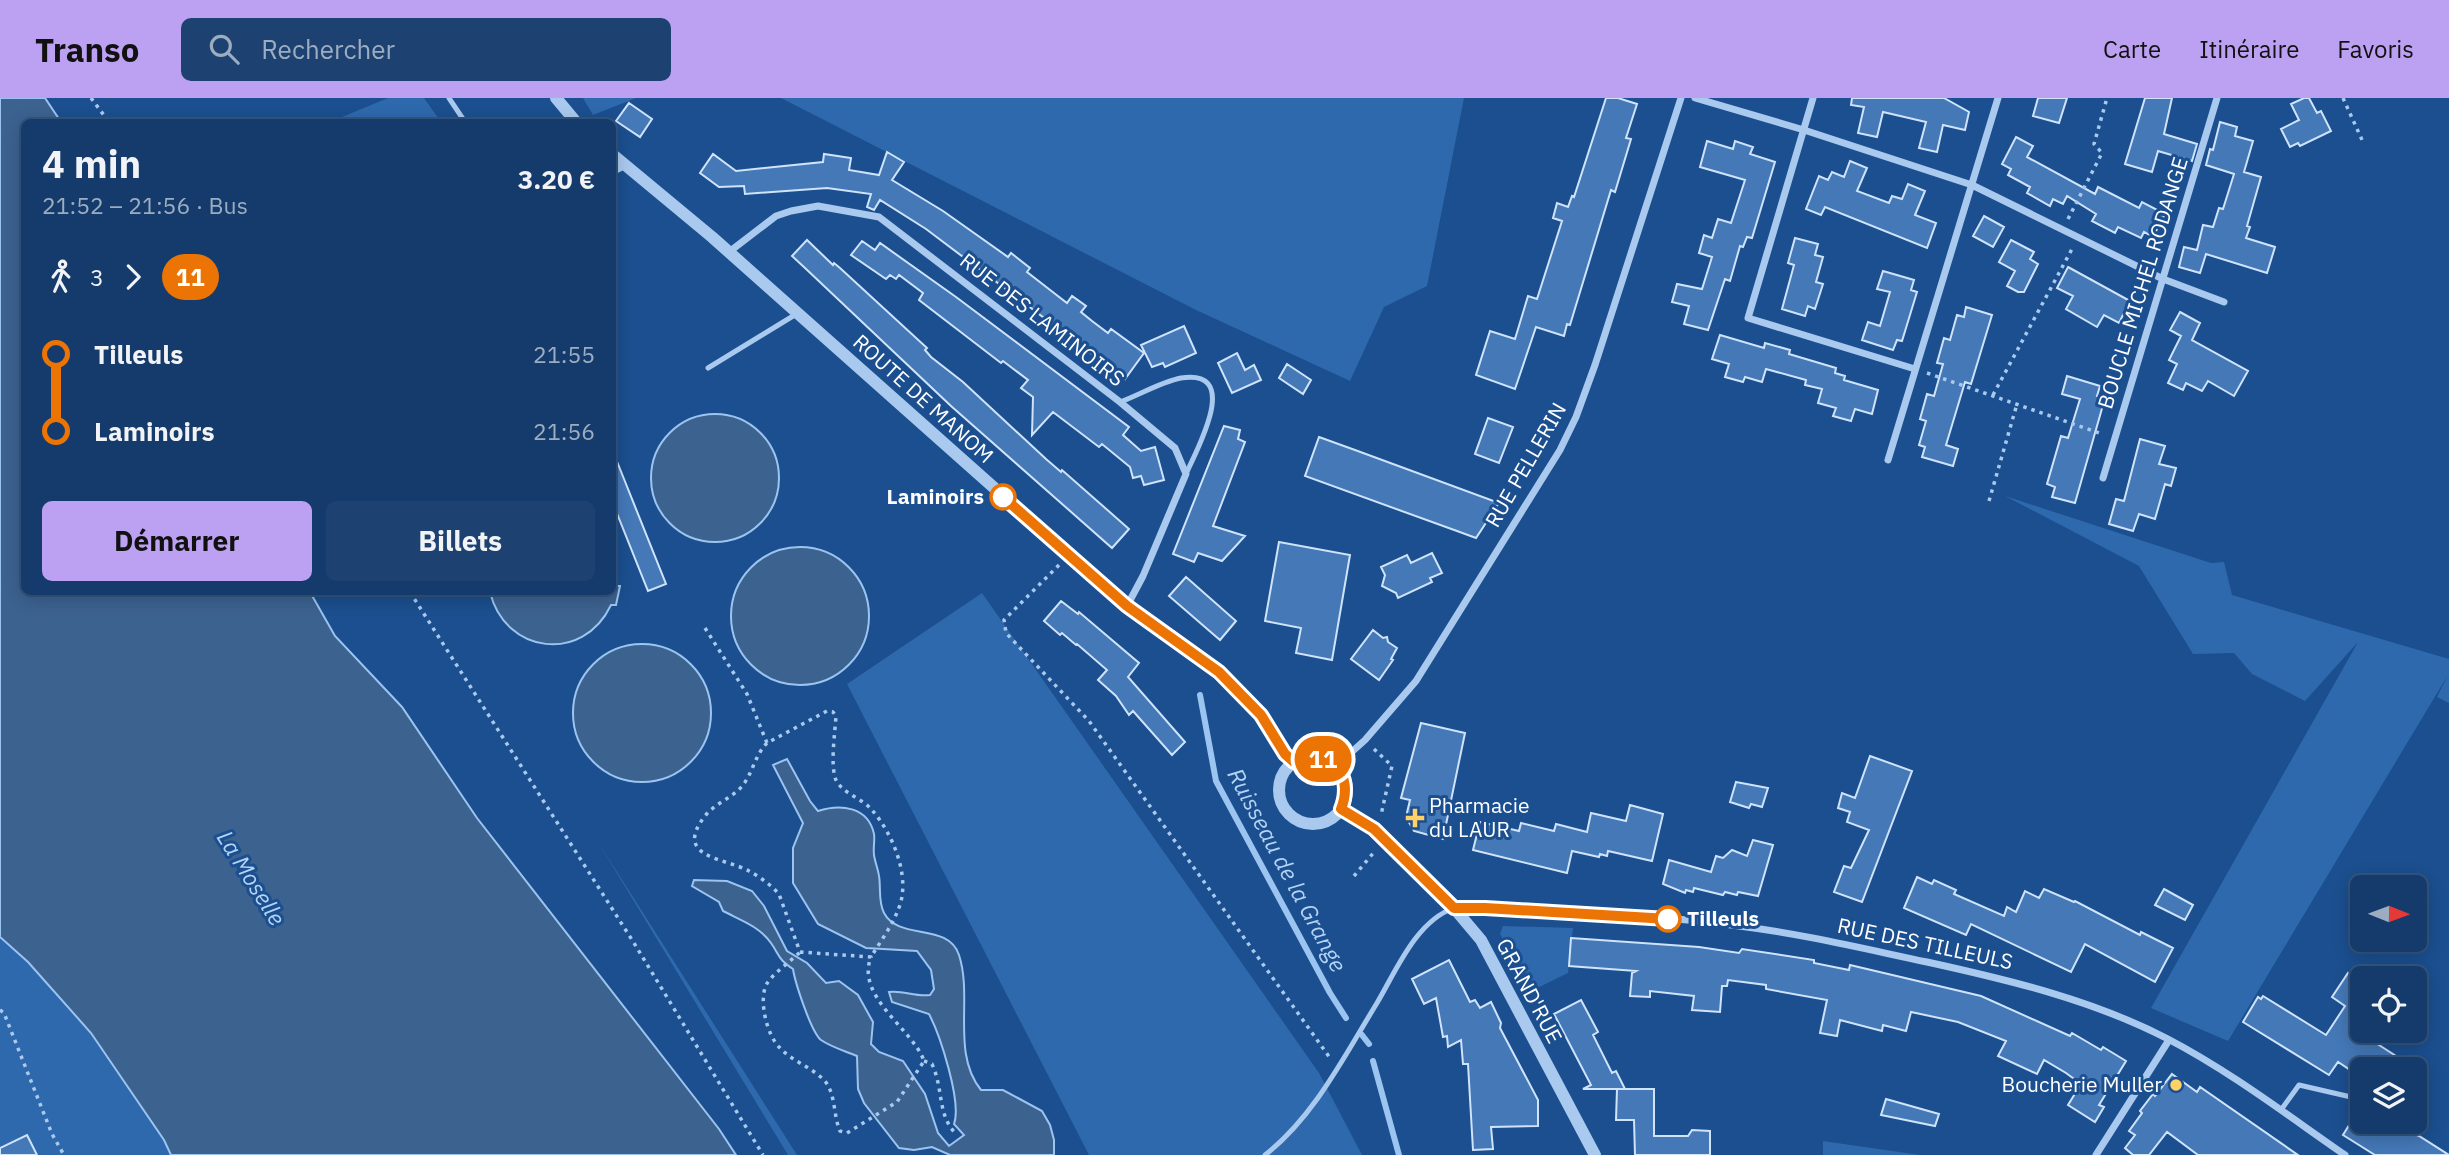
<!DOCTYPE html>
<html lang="fr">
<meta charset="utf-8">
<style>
body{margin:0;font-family:"IBM Plex Sans",sans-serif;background:#1d4271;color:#f1f3f6;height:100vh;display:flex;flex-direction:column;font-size:26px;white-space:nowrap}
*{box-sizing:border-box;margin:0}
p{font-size:23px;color:#9dadc1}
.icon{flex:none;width:38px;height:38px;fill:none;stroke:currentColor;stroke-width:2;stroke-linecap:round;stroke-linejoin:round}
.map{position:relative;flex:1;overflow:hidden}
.sheet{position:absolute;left:21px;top:21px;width:595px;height:476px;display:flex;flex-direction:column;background:#143b6b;border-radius:10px;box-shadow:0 4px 18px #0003,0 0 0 2px #33557e}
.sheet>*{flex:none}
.badge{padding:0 14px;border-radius:23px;font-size:24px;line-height:46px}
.needle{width:46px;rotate:91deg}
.fabs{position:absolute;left:2350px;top:777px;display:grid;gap:14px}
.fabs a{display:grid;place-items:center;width:77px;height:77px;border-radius:10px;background:#143b6b;box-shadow:0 4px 18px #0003,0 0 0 2px #33557e;font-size:35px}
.map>.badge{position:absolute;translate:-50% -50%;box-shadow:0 0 0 4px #fff}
.legs{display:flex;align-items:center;gap:10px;height:77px;padding:0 21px;font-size:23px}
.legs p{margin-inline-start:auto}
.overview{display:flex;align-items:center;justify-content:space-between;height:119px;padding:0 21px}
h1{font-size:38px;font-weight:800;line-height:52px}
.button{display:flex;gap:14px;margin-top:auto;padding:14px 21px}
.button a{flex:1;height:80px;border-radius:10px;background:#bca0f2;color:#111;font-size:28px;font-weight:800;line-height:80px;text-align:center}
.button a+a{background:#1d4271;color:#f1f3f6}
ul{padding:0 21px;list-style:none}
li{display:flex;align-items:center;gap:24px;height:77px;font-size:26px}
li i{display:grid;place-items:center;width:10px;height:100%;margin:0 9px;background:currentColor}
li i::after{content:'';width:18px;height:18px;margin:-9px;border:5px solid;border-radius:50%;background:#143b6b}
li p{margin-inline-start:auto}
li:first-child i{background:linear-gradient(#0000 50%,currentColor 0)}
li:last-child i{background:linear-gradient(currentColor 50%,#0000 0)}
header{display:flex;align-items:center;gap:42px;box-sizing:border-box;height:98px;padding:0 35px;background:#bca0f2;color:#111}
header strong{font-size:33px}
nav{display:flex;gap:38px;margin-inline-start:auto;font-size:24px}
.search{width:490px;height:63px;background:#1d4271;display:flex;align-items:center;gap:18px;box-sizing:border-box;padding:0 24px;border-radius:10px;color:#9dadc1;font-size:26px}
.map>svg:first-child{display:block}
.green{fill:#2e69ad}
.water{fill:#3c6290;stroke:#9cc4f0;stroke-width:2}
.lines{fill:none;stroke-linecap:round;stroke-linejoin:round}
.stream{stroke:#9cc4f0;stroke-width:6}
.building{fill:#4478b7;stroke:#cfe3fa;stroke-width:2}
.path{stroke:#a9c9ee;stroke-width:3.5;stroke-dasharray:3.5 5;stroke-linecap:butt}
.service{stroke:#a9c9ee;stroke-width:5}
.minor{stroke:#a9c9ee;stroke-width:7}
.tertiary{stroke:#a9c9ee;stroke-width:12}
.line-1-casing{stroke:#fff;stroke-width:16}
.line-1{stroke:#ec7404;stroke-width:10}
.stop-1-dot{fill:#fff;stroke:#ec7404;stroke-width:3.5}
.poi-dot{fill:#ffd166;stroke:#1b4f8f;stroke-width:2.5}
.labels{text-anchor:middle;stroke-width:6;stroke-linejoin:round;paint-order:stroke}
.street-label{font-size:21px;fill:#fff;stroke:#1b4f8f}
.stop-label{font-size:21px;font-weight:bold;fill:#fff;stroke:#1b4f8f;text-anchor:end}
.poi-label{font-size:21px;fill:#fff;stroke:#1b4f8f;text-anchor:start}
.water-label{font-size:23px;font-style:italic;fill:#b5d3f5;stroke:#1b4f8f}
</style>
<header>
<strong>Transo</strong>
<div class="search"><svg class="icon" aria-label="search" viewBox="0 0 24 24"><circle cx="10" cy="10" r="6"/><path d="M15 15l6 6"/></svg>Rechercher</div>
<nav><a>Carte</a><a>Itinéraire</a><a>Favoris</a></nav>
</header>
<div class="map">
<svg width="2449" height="1057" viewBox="0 0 2449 1057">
<rect width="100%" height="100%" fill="#1b4f8f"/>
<!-- green -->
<path class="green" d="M388,0H424L441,24H330Z
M583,0H636L593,17Z
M781,0H1464L1427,188L1384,209L1350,283L1196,212Z
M2005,398L2211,465L2224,464L2232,497L2449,561V605L2437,599L2448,577L2228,943L2151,910L2358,544L2305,603L2252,576L2234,555L2193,556L2139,468Z
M982,495L1319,975L1362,1057H1089L847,586Z
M598,744L797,1057H788Z
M1503,828L1573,830L1568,875L1531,893L1500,836Z
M0,839L28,864L91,935L164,1042L171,1057H0Z
M1823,1043L1920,1057H1823Z"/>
<!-- water -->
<path class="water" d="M0,0H45L61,24H24V494H310L335,538L402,609L477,720L719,1031L736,1057H171L164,1042L91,935L28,864L0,839Z
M651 380a64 64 0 1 1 128 0a64 64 0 1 1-128 0Z
M731 518a69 69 0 1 1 138 0a69 69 0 1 1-138 0Z
M613,461L616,488H620L616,507H611C583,566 505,556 490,494H612Z
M573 615a69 69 0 1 1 138 0a69 69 0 1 1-138 0Z
M787,661L810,703L818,713C840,706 868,708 874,736C875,742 873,750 874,757C875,764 878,771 879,778C881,789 878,804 884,815C899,843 948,824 959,857C973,900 951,955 981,992H1003L1042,1013L1050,1027L1054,1042V1057H950L932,1049L914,1052L899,1050L864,1005L858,991L857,958C845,953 831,949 821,942C811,934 795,884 793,871C778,861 780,858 771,845C759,828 740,822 723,813L719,804L692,788L694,782L727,783L752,793L764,808L787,853L807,865L826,885L839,883L858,897L873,924L871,946L879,954L903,963L925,996L938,1035L949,1048L964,1037L954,1026C962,1004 940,937 929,916L892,904L889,894C903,892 915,899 930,897L934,891L931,872L917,853L866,850L818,826L793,785V750L803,725L773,667Z"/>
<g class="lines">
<!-- stream -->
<path class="stream" d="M1200,597L1216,683L1330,895L1346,920
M1362,937L1369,946
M1373,963L1399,1057"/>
</g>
<!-- building -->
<path class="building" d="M1606,0H1618L1637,6L1626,40L1631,41L1615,94L1611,92L1570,227L1567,226L1564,238L1536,229L1515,291L1476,277L1490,233L1515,241L1528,198L1537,201L1562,123L1553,120L1557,105L1568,109L1572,98L1574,99Z
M1852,0H1944L1969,14L1965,32L1943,27L1937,54L1919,50L1926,24L1883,14L1877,39L1858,35L1864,9L1851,7Z
M2038,0H2067L2059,25L2033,18Z
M2145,0H2172L2164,36L2197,46L2192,63L2158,53L2152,74L2125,66Z
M2304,0H2309L2317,15L2321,13L2331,33L2300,48L2298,45L2290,49L2281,31L2299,22L2291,6Z
M629,5L652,21L640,39L616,23Z
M2220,24L2237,29L2235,38L2253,43L2244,74L2261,79L2247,128L2250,129L2246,140L2275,149L2267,175L2206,156L2200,175L2179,169L2184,149L2197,152L2203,127L2213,129L2219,110L2223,111L2234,76L2206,67L2210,51L2213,52Z
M2016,39L2033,48L2027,59L2095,96L2098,89L2139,110L2142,104L2165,116L2153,139L2144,134L2141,140L2118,129L2115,135L2092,123L2096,116L2067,98L2063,106L2053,101L2050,108L2027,95L2030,89L2008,77L2011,71L2002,66Z
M1707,43L1733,51L1735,43L1753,49L1750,56L1775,64L1752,140L1747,139L1743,149L1740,148L1730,183L1725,181L1708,232L1684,226L1689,208L1672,204L1677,186L1702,191L1712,159L1699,155L1704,137L1712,140L1718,121L1731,125L1745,82L1700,69Z
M887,54L904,64L892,82L943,113L1008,159L1011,155L1030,170L1027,174L1054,195L1067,205L1072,198L1086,208L1081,214L1092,223L1108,235L1111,231L1144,255L1125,281L926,131L880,102L874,112L867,109L871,96L827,90L745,96L744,88L719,89L700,75L713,56L736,73L823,64L824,56L851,60L849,72L879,77Z
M1850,63L1867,70L1857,93L1889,105L1892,98L1902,101L1908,86L1925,93L1915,117L1936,125L1927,150L1825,109L1821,117L1806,111L1819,78L1828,82L1832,74L1844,79Z
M1984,118L2004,129L1993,149L1973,138Z
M1795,140L1818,146L1815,157L1823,159L1816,184L1823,186L1815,211L1808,208L1805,218L1782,211L1794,167L1788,165Z
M807,142L833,167L834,165L840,170L927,250L925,252L931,259L963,284L1046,361L1061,374L1062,372L1129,431L1112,450L951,308L805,170L792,158Z
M2011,142L2034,154L2030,161L2038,166L2024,194H2018L2007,188L2015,173L1999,164Z
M862,143L875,152L880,145L956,199L1129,329L1123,337L1141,353L1155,349L1164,382L1144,387L1141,378L1133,380L1130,369L1102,346L1099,349L1053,314L1032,337L1033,299L1021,290L1028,282L1003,263L1001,265L919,202L923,195L899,177L896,181L890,177L886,181L851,157Z
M2068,169L2130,203L2119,225L2104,217L2097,229L2066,211L2073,198L2057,190Z
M1883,173L1914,182L1911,192L1917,194L1902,243L1897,242L1893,252L1862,242L1868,224L1880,228L1890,194L1877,191Z
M1966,209L1992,217L1971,286L1965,284L1946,347L1958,351L1953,368L1922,359L1925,349L1919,347L1926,323L1920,321L1927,296L1934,298L1943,266L1937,265L1944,240L1950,242L1957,217L1964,219Z
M2180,214L2200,225L2192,242L2248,273L2234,298L2208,283L2202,293L2186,285L2183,292L2168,285L2177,266L2169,262L2181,238L2170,232Z
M1184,228L1196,255L1165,269L1163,265L1152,269L1141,247Z
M1720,237L1764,250L1765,245L1790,252L1789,256L1836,270L1835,275L1845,278L1844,282L1878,292L1872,316L1855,311L1851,323L1833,318L1836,310L1818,305L1822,291L1805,287L1806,282L1766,271L1762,284L1745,279L1743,284L1725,279L1729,266L1712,261Z
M1237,255L1245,272L1254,267L1261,282L1232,295L1218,265Z
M1287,266L1311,282L1303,296L1279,280Z
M2067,278L2100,288L2097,298L2105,300L2075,405L2052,399L2055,389L2047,386L2061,338L2068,340L2080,301L2062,296Z
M1488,320L1513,329L1499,365L1475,356Z
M1224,328L1240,332L1238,341L1245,344L1213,428L1245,438L1222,463L1198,455L1194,464L1173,456Z
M1319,339L1355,352L1499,405L1476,440L1457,433L1305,378Z
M2140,341L2165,348L2159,366L2176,370L2171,388L2165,386L2155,421L2139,416L2133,433L2109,426L2116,401L2124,403Z
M612,351L666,486L648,493L612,403Z
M1279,444L1350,457L1332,562L1296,555L1301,530L1265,523Z
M1432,455L1442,475L1430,480L1432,484L1398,500L1396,495L1382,488L1385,477L1381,469L1407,457L1411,465Z
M1186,479L1236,523L1220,542L1169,498Z
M1061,503L1078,516L1079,514L1139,565L1128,579L1185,644L1172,657L1133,613L1129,617L1116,598L1098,582L1107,572L1077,546L1076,547L1062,535L1060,537L1044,523Z
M1373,532L1383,540L1387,539L1388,544L1397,550L1391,561L1393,562L1379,582L1351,561Z
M1421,625L1465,635L1443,741L1414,733L1406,719L1410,702L1401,700Z
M1870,658L1912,673L1862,804L1834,794L1844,768L1851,770L1869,732L1847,724L1850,714L1838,710L1842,695L1855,700Z
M1736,684L1768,690L1762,709L1751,706L1749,710L1730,704Z
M1630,707L1663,716L1652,763L1608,753L1607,758L1600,756L1599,759L1572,753L1567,775L1473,752L1480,724L1519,733L1521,725L1554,733L1556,726L1587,734L1591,715L1626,723Z
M1753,742L1773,747L1758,798L1738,794L1737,797L1725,794L1723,797L1694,790L1693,794L1686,792L1685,795L1663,786L1669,762L1711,774L1716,758L1723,760L1732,752L1747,758Z
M1917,779L1932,786L1934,782L1956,792L1954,796L2004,818L2007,809L2016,814L2025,793L2039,800L2044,791L2074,804L2075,803L2140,837L2141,834L2173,850L2155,884L2085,846L2071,874L1971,826L1966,837L1904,810Z
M2164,791L2193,807L2185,822L2155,807Z
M1571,840L1699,849L1739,855L1742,851L1814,862V865L1849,872L1850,867L1981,898L2070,938L2072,935L2101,952L2103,949L2126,963L2099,1007L2104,1009L2095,1024L2068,1007L2081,986L2066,975L2044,962L2037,976L1998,958L2006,943L1958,924L1911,914L1906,933L1883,927L1882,933L1840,922L1837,938L1820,935L1827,902L1766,891V887L1728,882L1727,888H1722L1720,914L1692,912L1694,898L1650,893V899L1630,898L1632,875L1636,873L1569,868Z
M1449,862L1470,904L1475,902L1480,910L1491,904L1501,925L1500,930L1538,1002V1028L1491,1029L1493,1051L1473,1052L1468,966H1463L1461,942L1448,949L1447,938L1443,939L1436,900L1424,906L1412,881Z
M2348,875L2361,884L2362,882V936L2396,958L2387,971H2362V980L2338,964L2329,977L2243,924L2258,899L2261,901L2263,898L2326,937L2345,908L2332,899Z
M1581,902L1598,934L1593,937L1612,975L1616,973L1625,991H1583L1591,987L1554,916Z
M2172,976L2197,994L2200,989L2298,1057H2198L2167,1034L2149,1057H2133L2125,1050L2135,1037L2129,1033L2142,1015L2140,1013L2153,996L2155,998Z
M1617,991H1654V1038H1688L1692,1032L1710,1033V1057H1635L1634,1022H1616Z
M1886,1001L1939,1016L1935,1028L1881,1017Z
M2351,1024H2374L2387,1032L2391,1025L2419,1038L2449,1057H2375L2343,1037Z
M27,1037L37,1057H0V1050Z"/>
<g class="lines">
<!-- path -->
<path class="path" d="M91,0L109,24
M2343,0L2363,44
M2068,121L2102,55L2094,46L2107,0
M1927,275L2102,336
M1993,297L2072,151
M1989,403L2017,306
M1059,467L1004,522L1006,535L1089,623L1330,960
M410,494L634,845L763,1057
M705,530L747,596L767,645L827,613L833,614L836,618C835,634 830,668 836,682C843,696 862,700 872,712C893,736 912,781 898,812C892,828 880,844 871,859
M767,645C755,657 753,674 743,687C733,700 715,705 705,718C672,760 726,760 749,773C760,779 771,787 779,796L800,854
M1374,651L1392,668L1381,717
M1354,778L1375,753
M800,854L871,859C855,899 913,931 924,963L897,1004L847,1035L840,1033C833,1017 836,995 824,982C811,969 792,963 780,950C767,938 757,899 768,884C776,873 790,864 800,854Z
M0,912L4,915L52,1036L64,1057
M924,963L932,966L934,971C943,994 938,1016 955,1035"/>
<!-- service -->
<path class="service" d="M449,0L465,24
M612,75L626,68
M708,270L798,215
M1120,304C1139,297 1161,284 1181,280C1243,270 1196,353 1186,376
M2281,1012L2299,987L2351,999
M1265,1057C1314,1019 1345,957 1377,905C1396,873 1416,823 1454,810"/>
<!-- minor -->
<path class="minor" d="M1695,0L1804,32L1972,87L2163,181L2224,204
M1813,0L1748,220L1915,271
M729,154L776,118L791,113L818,108L879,119L1120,304L1175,350L1186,376L1143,478L1127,508
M1888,362L1998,0
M2103,380L2217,0
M1336,668L1365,642L1416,583L1560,352L1576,319L1595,267L1681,0
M1454,810L1470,809C1560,814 1650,816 1739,828C1803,836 1865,851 1927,864C2009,882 2093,902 2168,941C2231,974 2287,1017 2345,1057
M2096,1057L2169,942"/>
<!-- tertiary -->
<path class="tertiary" d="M556,0L576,24
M612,56L712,139L1127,508L1219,574L1261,617L1285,656L1295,664
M1279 692a34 34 0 1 1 68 0a34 34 0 1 1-68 0Z
M1341,711L1374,731L1454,810L1481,842L1595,1057"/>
</g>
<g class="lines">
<!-- line-1 casing -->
<g class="line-1-casing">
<path id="line-1" d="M1003,399L1127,508L1219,574L1261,617L1285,656L1294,664C1330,649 1355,676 1341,711L1374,731L1454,810H1485L1668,821"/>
</g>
<!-- line-1 -->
<use href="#line-1" class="line-1"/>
</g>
<!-- markers -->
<g class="stop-1-dot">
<circle cx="1003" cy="399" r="12"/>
<circle cx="1668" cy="821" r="12"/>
</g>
<g class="poi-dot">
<path d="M1411.5 709.5h7v7h7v7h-7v7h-7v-7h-7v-7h7z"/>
<circle cx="2176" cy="987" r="7"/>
</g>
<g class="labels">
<!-- street labels -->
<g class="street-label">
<text transform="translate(2143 185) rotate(-73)" y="7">BOUCLE MICHEL RODANGE</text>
<text transform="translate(1042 222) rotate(38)" y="7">RUE DES LAMINOIRS</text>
<text transform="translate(923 301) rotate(42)" y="7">ROUTE DE MANOM</text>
<text transform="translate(1526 367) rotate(-60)" y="7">RUE PELLERIN</text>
<text transform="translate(1925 846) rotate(12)" y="7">RUE DES TILLEULS</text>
<text transform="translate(1529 893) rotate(62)" y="7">GRAND'RUE</text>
</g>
<!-- stop labels -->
<g class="stop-label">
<text x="984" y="406">Laminoirs</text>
<text x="1687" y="828" text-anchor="start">Tilleuls</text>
</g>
<!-- poi labels -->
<g class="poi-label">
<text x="1429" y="715">Pharmacie<tspan x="1429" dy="24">du LAUR</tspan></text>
<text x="2162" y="994" text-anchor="end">Boucherie Muller</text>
</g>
<!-- water labels -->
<g class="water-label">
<text transform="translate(1287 772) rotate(62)" y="8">Ruisseau de la Grange</text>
<text transform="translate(251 780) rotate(58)" y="8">La Moselle</text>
</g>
</g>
</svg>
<div class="fabs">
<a><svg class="needle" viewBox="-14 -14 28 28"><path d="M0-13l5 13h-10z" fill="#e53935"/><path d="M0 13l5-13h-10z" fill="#9dadc1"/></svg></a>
<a><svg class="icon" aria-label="locate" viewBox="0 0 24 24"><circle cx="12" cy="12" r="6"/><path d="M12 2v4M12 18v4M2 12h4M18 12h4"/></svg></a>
<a><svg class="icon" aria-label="layers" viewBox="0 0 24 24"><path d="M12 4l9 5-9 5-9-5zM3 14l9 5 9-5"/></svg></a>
</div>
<b class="badge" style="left:1323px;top:661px;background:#ec7404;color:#fff">11</b>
<section class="sheet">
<div class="overview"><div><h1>4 min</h1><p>21:52 – 21:56 · Bus</p></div><b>3.20 €</b></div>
<div class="legs"><svg class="icon" aria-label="walk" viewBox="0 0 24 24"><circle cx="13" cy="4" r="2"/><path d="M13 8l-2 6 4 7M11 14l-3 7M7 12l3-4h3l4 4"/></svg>3<svg class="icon" aria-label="forward" viewBox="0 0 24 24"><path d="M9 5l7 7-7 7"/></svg><b class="badge" style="background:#ec7404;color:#fff">11</b></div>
<ul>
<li><i style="color:#ec7404"></i><b>Tilleuls</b><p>21:55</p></li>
<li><i style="color:#ec7404"></i><b>Laminoirs</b><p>21:56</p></li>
</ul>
<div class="button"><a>Démarrer</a><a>Billets</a></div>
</section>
</div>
